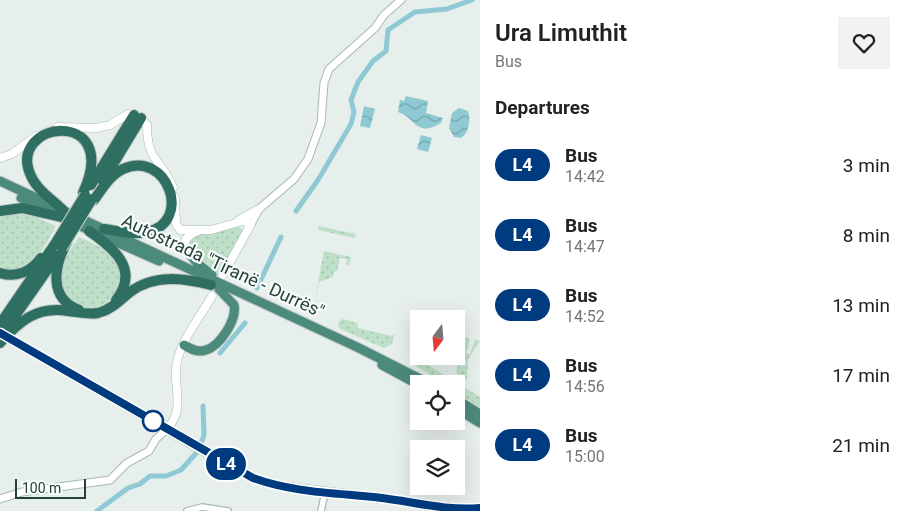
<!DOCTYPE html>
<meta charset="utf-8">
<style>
body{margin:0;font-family:Roboto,sans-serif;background:#f2f2f2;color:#222;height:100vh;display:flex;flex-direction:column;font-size:19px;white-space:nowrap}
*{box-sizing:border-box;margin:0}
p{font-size:16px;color:#767676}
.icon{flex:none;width:28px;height:28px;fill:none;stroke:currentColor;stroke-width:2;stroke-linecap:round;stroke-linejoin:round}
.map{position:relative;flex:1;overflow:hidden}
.side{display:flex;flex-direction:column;background:#fff;width:425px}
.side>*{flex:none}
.badge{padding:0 10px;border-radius:16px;font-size:18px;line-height:32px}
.needle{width:32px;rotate:196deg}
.buttons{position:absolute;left:410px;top:310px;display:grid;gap:10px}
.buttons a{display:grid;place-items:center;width:55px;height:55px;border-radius:0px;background:#fff;box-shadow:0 5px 20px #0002;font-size:25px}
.scale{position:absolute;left:15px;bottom:12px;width:71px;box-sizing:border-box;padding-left:5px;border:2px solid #24423a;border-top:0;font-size:14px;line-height:18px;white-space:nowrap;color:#24423a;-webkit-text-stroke:4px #f7fbf9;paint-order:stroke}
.map>.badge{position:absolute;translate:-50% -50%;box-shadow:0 0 0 2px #fff}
h2{padding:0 15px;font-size:19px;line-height:45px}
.round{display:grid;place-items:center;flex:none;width:52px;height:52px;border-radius:0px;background:#f2f2f2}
.headline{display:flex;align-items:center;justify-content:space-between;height:85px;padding:0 15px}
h1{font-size:24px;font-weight:600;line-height:38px}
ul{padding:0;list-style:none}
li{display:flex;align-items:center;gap:15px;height:70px;padding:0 15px}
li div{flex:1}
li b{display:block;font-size:19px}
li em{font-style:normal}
li .badge{min-width:55px;font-weight:700;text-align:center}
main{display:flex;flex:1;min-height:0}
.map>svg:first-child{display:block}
.grass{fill:url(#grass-dots)}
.water{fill:url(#water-waves)}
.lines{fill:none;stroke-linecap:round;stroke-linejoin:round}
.canal{stroke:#8ec9d4;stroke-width:5}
.minor-casing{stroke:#a8b8b2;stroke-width:8}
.tertiary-casing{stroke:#a8b8b2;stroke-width:9}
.secondary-casing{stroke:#a4bbb3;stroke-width:9}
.trunk-casing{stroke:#c2cac8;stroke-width:11}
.motorway-casing{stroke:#c2cac8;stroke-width:12}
.minor{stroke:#fff;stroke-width:5.5}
.tertiary{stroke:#fff;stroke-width:7}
.secondary{stroke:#fff;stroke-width:8}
.trunk{stroke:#4c8a7c;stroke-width:9}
.motorway{stroke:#2f6f62;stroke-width:10}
.motorway-bridge-casing{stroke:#c2cac8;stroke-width:12;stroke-linecap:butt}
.motorway-bridge{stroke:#2f6f62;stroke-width:10}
.line-casing{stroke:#fff;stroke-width:11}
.line{stroke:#003b80;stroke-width:8}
.stop-dot{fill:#fff;stroke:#003b80;stroke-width:2.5}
.labels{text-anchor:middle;stroke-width:4.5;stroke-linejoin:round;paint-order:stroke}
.street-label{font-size:18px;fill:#24423a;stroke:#f7fbf9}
</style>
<main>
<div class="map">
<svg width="480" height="511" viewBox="0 0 480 511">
<defs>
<pattern id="grass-dots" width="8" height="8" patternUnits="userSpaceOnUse" patternTransform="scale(1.25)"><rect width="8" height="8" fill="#bfe0c8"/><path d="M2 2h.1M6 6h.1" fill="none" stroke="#a4c1ad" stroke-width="1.8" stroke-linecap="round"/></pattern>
<pattern id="water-waves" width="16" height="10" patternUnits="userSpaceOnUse" patternTransform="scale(1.25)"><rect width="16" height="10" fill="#8ec9d4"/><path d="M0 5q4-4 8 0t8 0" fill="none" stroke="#74a5ad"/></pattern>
</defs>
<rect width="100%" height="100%" fill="#e6efeb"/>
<!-- grass -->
<path class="grass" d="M11,211L27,213L56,226C41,251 34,275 0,270V215Z
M319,226L355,234L356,236L354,238L318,230Z
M234,227L241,228L243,233L220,275L209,269L187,246V241C201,231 218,232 234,227Z
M79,237C97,245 130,258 120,283C118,288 116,294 113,297C96,318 60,305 60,278C60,263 71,249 79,237Z
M324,251L351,257L349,265H346L347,259L340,258L337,271L334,272L333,277L319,282L314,305Z
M342,319L358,323L357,328L392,336L395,333L392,344L384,348L340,329L338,323Z
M467,337L470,340L466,353L470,354L475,340L480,341L468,359L467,380L456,373L464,339Z
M416,341H419L418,359L480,397V407L456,392V384H444L413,364L418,346L415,345Z"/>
<!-- water -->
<path class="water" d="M406,96L428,101L426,113L443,118L441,123C415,138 417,118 398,112L400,100L404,101Z
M364,106L375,109L370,128L360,126Z
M459,108L468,111C471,120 469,133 461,138L454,137L449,128L452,113Z
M421,135L432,138L428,152L417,149Z"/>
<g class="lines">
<!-- canal -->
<path class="canal" d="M296,211L318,180L351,124L354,112L351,100L358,82L373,61L386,51L388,30L415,12L447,9L472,0
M257,288L281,237
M220,353L245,323
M97,511L128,488L140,484L150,476H166L181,470L198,451L204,435L203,406"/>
<!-- minor casing -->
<g class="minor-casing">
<path id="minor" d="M187,511L202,507L228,511
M321,511L325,492"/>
</g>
<!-- tertiary casing -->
<g class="tertiary-casing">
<path id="tertiary" d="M251,224L259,209L294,179L308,159L321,123L324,83L329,69L375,28L384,15L401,0
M0,499L22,492L110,480L127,463L149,451L156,439L167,429"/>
</g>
<!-- secondary casing -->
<g class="secondary-casing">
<path id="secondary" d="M58,127L96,128L110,125L128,114L141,118L147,125C147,162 161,159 173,187
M0,158L12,154L36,136
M175,198L176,224L180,230H211L243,221L251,224L223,275
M239,220L259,209
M185,249C182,239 190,234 198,231
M15,341L211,456L260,481L283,486L383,498L444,509L480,508
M167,429C188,407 170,383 178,358C184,336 201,316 212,296"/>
</g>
<!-- trunk casing -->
<g class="trunk-casing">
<path id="trunk" d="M0,181L359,348L430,384
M21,198L52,212
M71,222L159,261
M185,249L198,264L212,275
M184,345C191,349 198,353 206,350C220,346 237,320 234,305L219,289
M382,365L419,385
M456,399L480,414
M456,408L480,423"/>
</g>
<!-- motorway casing -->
<g class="motorway-casing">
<path id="motorway" d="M103,181L141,118
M91,185L134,115
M94,200C102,189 110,175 123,169C167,149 194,222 147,232C133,235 118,231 104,229
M63,210C53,200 37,190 31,176C5,120 123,106 83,193
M0,211L22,208L61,217
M89,231C114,248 140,270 116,300
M67,242C54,266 48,298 79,310
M0,273C16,278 31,272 41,258
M0,324L55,244
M8,326L57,256
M0,343C19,321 37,306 68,311C78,312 88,315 98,313C111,310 120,300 130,292C154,274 184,278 211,285"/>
</g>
<!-- minor -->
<use href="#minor" class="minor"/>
<!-- tertiary -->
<use href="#tertiary" class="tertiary"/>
<!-- secondary -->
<use href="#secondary" class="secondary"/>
<!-- trunk -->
<use href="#trunk" class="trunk"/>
<!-- motorway -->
<use href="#motorway" class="motorway"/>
<!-- motorway-bridge casing -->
<g class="motorway-bridge-casing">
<path id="motorway-bridge" d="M55,244L85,195
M62,248L92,199"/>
</g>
<!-- motorway-bridge -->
<use href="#motorway-bridge" class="motorway-bridge"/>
</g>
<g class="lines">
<!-- line casing -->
<g class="line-casing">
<path id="line" d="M0,333L253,478C294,493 339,493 382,498C414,502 447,511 480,508"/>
</g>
<!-- line -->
<use href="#line" class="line"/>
</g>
<!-- markers -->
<circle class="stop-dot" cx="153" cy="421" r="10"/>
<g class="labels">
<!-- street labels -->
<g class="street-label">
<text transform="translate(223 266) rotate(25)" y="6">Autostrada "Tiranë - Durrës"</text>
</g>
</g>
</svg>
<div class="buttons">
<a><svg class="needle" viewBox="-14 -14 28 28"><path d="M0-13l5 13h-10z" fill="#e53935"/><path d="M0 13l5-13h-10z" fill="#767676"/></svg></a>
<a><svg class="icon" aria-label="locate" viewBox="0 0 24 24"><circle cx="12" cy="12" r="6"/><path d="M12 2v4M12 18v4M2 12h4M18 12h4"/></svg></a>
<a><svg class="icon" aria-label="layers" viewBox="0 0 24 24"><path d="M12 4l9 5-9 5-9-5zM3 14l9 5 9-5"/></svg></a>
</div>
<div class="scale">100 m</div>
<b class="badge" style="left:226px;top:464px;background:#003b80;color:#fff">L4</b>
</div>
<section class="side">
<div class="headline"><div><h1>Ura Limuthit</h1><p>Bus</p></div><a class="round"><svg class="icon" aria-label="heart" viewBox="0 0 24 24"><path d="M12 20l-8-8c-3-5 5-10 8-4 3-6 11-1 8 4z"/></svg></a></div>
<h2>Departures</h2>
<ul>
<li><span class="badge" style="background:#003b80;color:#fff">L4</span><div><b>Bus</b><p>14:42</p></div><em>3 min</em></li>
<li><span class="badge" style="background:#003b80;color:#fff">L4</span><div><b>Bus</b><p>14:47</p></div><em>8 min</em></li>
<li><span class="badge" style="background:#003b80;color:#fff">L4</span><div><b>Bus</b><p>14:52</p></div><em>13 min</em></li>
<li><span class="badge" style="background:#003b80;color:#fff">L4</span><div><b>Bus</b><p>14:56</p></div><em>17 min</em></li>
<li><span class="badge" style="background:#003b80;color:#fff">L4</span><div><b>Bus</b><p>15:00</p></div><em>21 min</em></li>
</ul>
</section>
</main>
